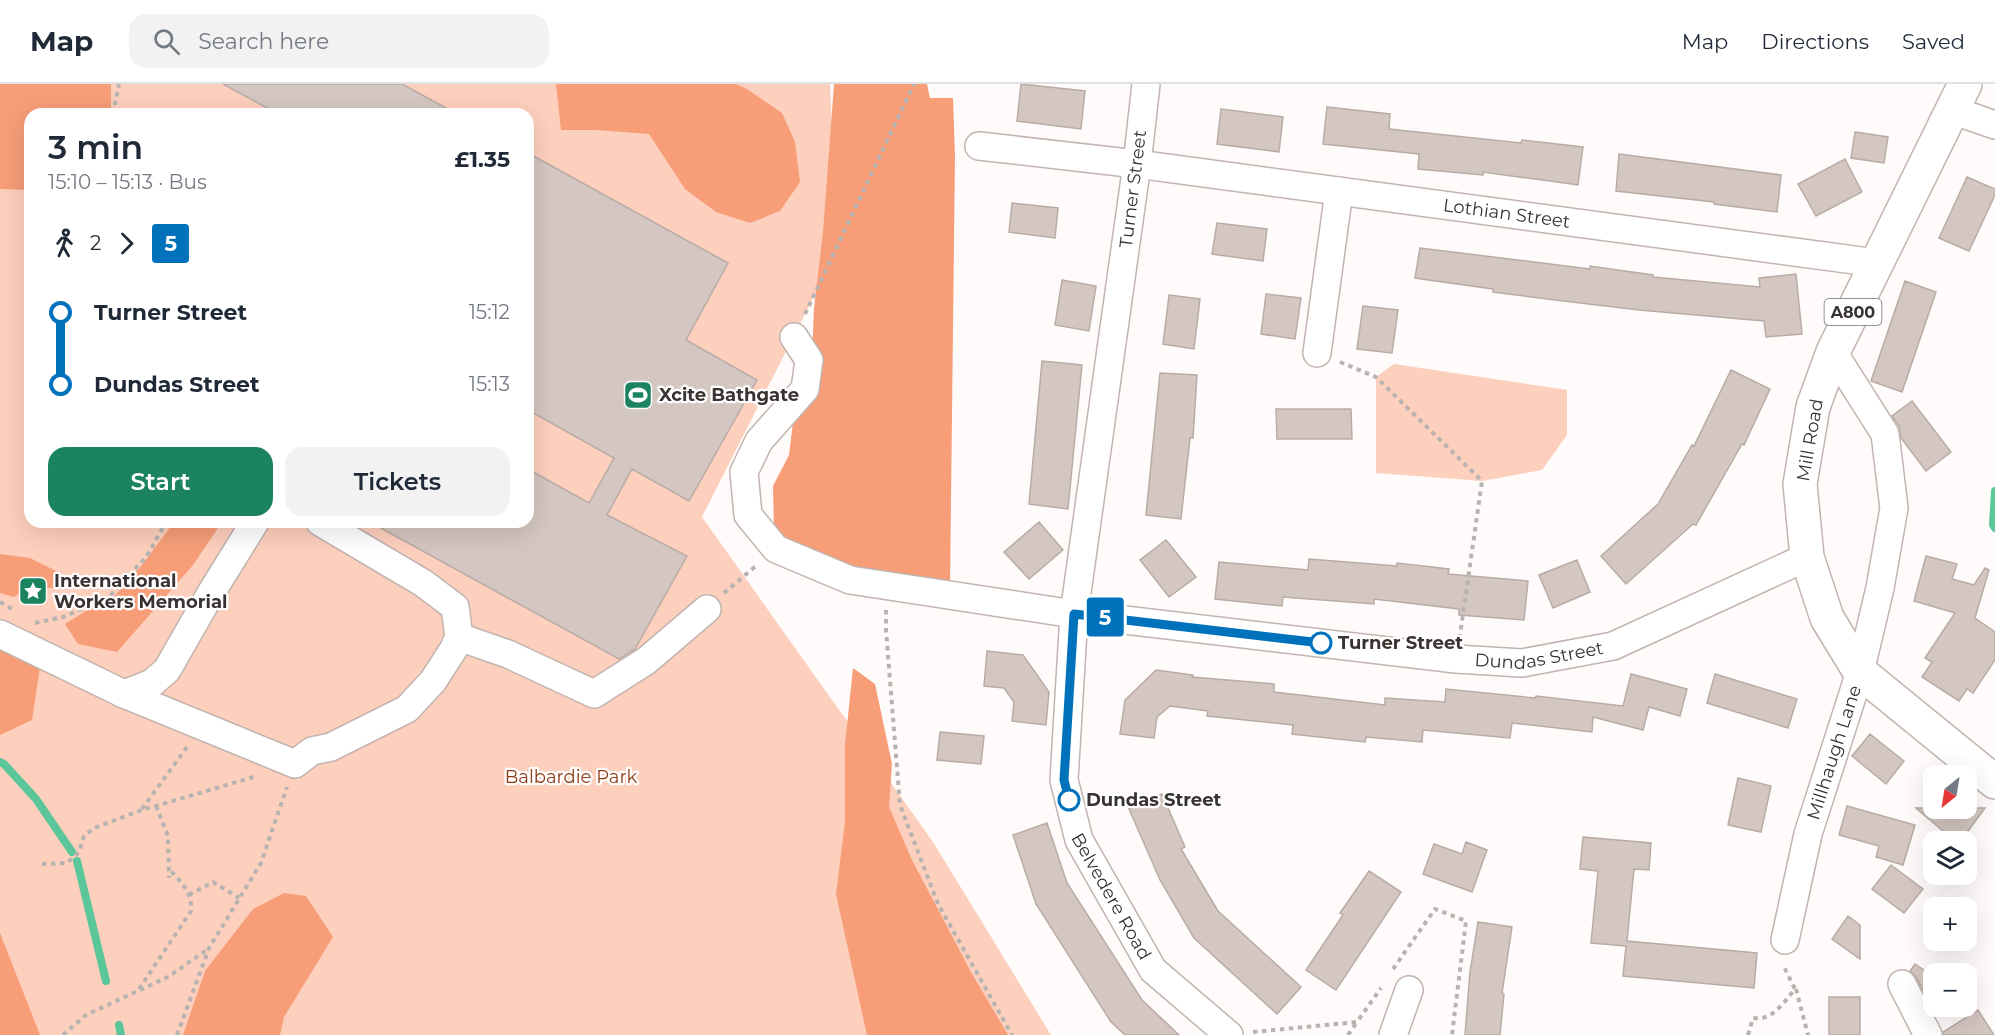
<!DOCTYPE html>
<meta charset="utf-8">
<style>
body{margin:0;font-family:Montserrat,sans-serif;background:#f2f2f3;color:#1f2937;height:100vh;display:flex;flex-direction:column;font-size:22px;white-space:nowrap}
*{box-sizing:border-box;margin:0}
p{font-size:20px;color:#747a83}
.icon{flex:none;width:33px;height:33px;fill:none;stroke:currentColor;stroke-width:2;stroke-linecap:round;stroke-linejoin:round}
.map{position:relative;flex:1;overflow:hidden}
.details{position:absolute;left:24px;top:24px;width:510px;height:420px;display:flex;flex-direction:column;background:#fff;border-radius:18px;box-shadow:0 6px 24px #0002}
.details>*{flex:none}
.badge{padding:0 12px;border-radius:4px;font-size:21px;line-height:39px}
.needle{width:39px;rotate:210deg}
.fabs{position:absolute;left:1923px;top:681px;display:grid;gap:12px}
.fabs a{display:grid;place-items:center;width:54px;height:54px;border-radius:12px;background:#fff;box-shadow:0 6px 24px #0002;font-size:30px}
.map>.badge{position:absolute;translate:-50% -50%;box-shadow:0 0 0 3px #fff}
.legs{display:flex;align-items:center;gap:9px;height:66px;padding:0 24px;font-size:20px}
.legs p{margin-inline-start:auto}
.summary{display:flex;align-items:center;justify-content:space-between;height:102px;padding:0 24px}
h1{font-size:33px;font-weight:600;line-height:45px}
.primary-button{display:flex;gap:12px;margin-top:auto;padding:12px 24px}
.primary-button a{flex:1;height:69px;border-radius:18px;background:#1b845f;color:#fff;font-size:24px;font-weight:600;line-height:69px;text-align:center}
.primary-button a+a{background:#f2f2f3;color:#1f2937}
ul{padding:0 24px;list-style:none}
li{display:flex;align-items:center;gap:21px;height:72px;font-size:22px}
li i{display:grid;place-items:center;width:9px;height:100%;margin:0 8px;background:currentColor}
li i::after{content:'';width:15px;height:15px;margin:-8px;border:4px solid;border-radius:50%;background:#fff}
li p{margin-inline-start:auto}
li:first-child i{background:linear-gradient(#0000 50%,currentColor 0)}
li:last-child i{background:linear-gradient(currentColor 50%,#0000 0)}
header{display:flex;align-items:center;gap:36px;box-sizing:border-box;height:84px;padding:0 30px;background:#fff;border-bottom:2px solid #e0e1e3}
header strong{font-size:28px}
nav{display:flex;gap:33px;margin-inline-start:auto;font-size:21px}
.search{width:420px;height:54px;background:#f2f2f3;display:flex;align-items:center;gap:15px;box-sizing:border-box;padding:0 21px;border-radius:18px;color:#747a83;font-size:22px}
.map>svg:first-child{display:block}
.green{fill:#fdcfbd;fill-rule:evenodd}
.forest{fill:#f79d78}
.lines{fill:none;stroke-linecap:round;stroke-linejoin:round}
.stream{stroke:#5bc69a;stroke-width:8}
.building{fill:#d4c6c0;stroke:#b9aba5;stroke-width:1.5}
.minor-casing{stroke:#c2b4af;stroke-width:30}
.major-casing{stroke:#c2b4af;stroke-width:36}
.path{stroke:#b7b3b1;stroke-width:4;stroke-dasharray:4.5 4.5;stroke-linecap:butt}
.minor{stroke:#fff;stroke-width:27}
.major{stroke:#fff;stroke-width:33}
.line-1-casing{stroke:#fff;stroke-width:14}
.line-1{stroke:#0072bc;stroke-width:9}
.stop-1-dot{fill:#fff;stroke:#0072bc;stroke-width:3}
.labels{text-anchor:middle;stroke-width:4.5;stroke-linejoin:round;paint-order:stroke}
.shield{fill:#fff;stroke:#74706e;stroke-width:1.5}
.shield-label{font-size:16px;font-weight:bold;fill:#383230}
.street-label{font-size:18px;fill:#383230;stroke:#fff}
.poi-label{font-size:18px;font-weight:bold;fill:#383230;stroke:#fff;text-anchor:start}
.stop-label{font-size:18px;font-weight:bold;fill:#383230;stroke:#fff;text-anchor:start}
.park-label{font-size:18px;fill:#8c3c16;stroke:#fff}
</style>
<header>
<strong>Map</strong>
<div class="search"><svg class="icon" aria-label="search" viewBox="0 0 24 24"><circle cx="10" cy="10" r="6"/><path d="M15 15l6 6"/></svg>Search here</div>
<nav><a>Map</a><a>Directions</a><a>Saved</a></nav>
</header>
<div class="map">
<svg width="1995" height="951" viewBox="0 0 1995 951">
<rect width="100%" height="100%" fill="#fefbfa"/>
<!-- green -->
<path class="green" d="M0,0H830L837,167L702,433L933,758L1051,951H0ZM30,30H528V438H30Z
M1394,280L1567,306V351L1542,386L1482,397L1376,389V293Z"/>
<!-- forest -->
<path class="forest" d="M0,0H111V30H30V106L0,105Z
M556,0H736L747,5L782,29L795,58L800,98L780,127L750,139L716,128L685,105L649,50L597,46H561Z
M834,0H927L930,14H953L955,72L950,504L879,496L774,450L773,402L789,371L793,338L811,298L814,224L823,148Z
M174,438H222L193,481L117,568L78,560L65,540L86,527L110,517L142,481Z
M0,470L30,474L58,488V504H29L14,513L0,509Z
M0,550L42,570L32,636L0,651Z
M853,584L875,600L892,680L889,723L912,776L971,888L1008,951H867L836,810L845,738V661Z
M284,809L306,812L333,853L284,933L280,951H183L205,887L253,825Z
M0,849L40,951H0Z"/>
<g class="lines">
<!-- stream -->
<path class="stream" d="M1995,407L1993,441L1995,444
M0,678L4,680L36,715L72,768
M77,777L106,897
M119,941L121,951"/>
</g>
<!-- building -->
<path class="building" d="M223,0H402L457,30H278Z
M1021,0L1085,7L1081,45L1017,37Z
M1327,23L1390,30L1389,45L1521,59L1522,56L1583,63L1578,101L1483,88V91L1418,85L1419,70L1323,60Z
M1221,25L1283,33L1279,68L1217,60Z
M1855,48L1888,53L1884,79L1851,74Z
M528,69L728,179L686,256L757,296L689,417L632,385L607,431L687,472L635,565L619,575L370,438H528V385L589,419L614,374L528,326Z
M1619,70L1781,91L1777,128L1714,120V118L1616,107Z
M1845,75L1862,108L1816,132L1798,100Z
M1967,93L1995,105V111L1969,167L1939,154Z
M1012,119L1058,124L1055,154L1009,148Z
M1217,139L1267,145L1263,177L1212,170Z
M1420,164L1590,185V182L1653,191V193L1760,203L1759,194L1796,190L1802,250L1766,253L1764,237L1639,226L1555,216L1493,208V205L1415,194Z
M1062,196L1096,202L1089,247L1055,241Z
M1905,197L1936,208L1902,308L1871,297Z
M1266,210L1301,214L1295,255L1261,250Z
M1169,211L1200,215L1194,265L1163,260Z
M1363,222L1398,226L1392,269L1357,265Z
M1042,277L1082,281L1068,425L1029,420Z
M1731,286L1770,305L1744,361L1742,360L1696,441L1693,440L1626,500L1601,472L1658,420L1692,361L1694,362Z
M1160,289L1197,291L1193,354H1190L1181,435L1146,431Z
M1912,317L1951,368L1926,387L1901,354L1899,342L1892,332Z
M1276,325H1351L1352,355H1277Z
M1039,438L1063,466L1029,495L1004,468Z
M1166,456L1196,493L1169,513L1140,476Z
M1926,472L1957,480L1952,495L1974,501L1985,484L1989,486L1975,534L1995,548V576L1973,609L1967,605L1959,617L1922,593L1932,578L1925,574L1955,529L1914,517Z
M1309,475L1397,482V479L1449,485L1448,490L1528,497L1524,536L1459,531V525L1374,515V520L1283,513L1282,522L1215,515L1219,478L1308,486Z
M1577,476L1590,508L1553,524L1539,491Z
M987,567L1023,571L1049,608L1046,641L1012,637L1014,618L1004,604L984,602Z
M1156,586L1193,591L1192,593L1274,600V608L1385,621V614L1445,618L1446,605L1535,614L1536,612L1623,622L1631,590L1687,605L1680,632L1649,623L1643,646L1593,633L1592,648L1512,639L1510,654L1423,646L1422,658L1366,653L1365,658L1292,650L1293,641L1207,632L1208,627L1170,622L1157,633L1154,654L1120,650L1125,616Z
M1715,590L1797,615L1788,644L1707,619Z
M940,648L984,652L981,680L937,676Z
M1870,650L1904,677L1886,700L1852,672Z
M1738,694L1771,702L1761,748L1728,741Z
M1162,710L1185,763L1181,765L1218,827L1301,903L1277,930L1194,854L1160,796L1129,725Z
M1847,722L1915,741L1903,781L1876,773L1879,762L1839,751Z
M1916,724H1985L1960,758H1956Z
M1047,739L1067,799L1142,916L1179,951H1125L1111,938L1036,820L1013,751Z
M1583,753L1651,759L1649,786L1634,785L1627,857L1757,869L1754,904L1623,892L1626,862L1591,859L1598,787L1580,785Z
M1466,758L1487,766L1472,808L1423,790L1434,760L1462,770Z
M1891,781L1923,805L1904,829L1872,805Z
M1369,787L1401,808L1336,906L1306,886L1343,831L1340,829Z
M1848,832L1860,841V875L1832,855Z
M1478,838L1512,843L1502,909L1504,910L1500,951H1465L1470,888Z
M1915,880L1934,893V917L1925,910L1916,893L1910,887Z
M1829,913H1860V951H1829Z
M1978,926L1994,951H1944L1943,948Z"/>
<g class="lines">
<!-- minor casing -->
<g class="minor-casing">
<g id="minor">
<path id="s1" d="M1146,0L1137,80L1074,530L1064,696L1079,756L1153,886L1229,951"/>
<path d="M1952,26L1995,41"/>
<path id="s2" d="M979,62L1137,80L1877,179"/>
<path id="s3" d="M794,253L809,276L805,305L759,357L744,388L748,431L776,465L850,496L1074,530L1456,575L1522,579L1613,562L1807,473"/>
<path d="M1317,269L1339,107"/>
<path d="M255,438L211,509L167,586L152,599L124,610L295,680L312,667L331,663L407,625L433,597L453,566L459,553L455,523L423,499L320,438"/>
<path d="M0,550L124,610"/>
<path d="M459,553L508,570L594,610L646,577L707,525"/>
<path id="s4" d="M1785,856L1808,750L1860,588L1880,504L1894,424L1885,350L1833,268"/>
<path d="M1902,900L1928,951"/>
<path d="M1393,951L1409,906"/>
</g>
</g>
<!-- major casing -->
<g class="major-casing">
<path id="major" d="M1965,0L1833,268L1813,323L1800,400L1807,473L1827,534L1860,588L1995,698"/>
</g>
<!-- path -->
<path class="path" d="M117,30L115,20L119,0
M805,230L914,0
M1340,278L1376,293L1482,397L1460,551
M724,509L757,481
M0,518L12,525
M886,526V546L900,721L938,820L1012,951
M35,539L63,533L109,513L147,472L166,438
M156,722L168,752L169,794
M142,725L187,663
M42,780L67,779L79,768L84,752L94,744L142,726L257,692
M189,811L213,798L239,814
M1393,885L1435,825L1466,837L1452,951
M139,905L191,827C193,809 181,798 169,785
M1796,905L1808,951
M1253,948L1357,938L1381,904
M63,951L86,931L168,893L208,865
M177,951L209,864L261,779L287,703
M1348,951L1357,938
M1748,951L1753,934C1773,937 1784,918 1795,905L1783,881"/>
<!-- minor -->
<use href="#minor" class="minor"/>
<!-- major -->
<use href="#major" class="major"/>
</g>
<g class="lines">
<!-- line-1 casing -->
<g class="line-1-casing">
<path id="line-1" d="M1069,716L1064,696L1074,530L1321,559"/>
</g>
<!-- line-1 -->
<use href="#line-1" class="line-1"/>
</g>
<!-- icons -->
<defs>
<g id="stadium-square" transform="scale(1.5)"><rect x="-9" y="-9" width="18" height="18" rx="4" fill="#1b845f" stroke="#fff"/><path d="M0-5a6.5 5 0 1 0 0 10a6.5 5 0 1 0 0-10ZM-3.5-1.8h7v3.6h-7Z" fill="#fff"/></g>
<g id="sight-square" transform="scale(1.5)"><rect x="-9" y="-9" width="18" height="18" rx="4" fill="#1b845f" stroke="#fff"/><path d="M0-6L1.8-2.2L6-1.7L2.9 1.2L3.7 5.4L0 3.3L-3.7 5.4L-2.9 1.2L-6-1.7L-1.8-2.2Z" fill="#fff"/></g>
</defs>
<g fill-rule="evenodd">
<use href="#stadium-square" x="638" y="311"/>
<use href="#sight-square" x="33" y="507"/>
</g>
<!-- markers -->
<g class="stop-1-dot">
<circle cx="1321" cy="559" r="10"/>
<circle cx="1069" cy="716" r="10"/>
</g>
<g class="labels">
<!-- shield labels -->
<rect class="shield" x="1824.5" y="215" width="57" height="26" rx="4.5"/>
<g class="shield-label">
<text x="1853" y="234">A800</text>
</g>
<!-- street labels -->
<g class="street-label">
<text transform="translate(1133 105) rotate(-83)" y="6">Turner Street</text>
<text dy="6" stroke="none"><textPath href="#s2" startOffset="532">Lothian Street</textPath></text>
<text transform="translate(1810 356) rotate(-80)" y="6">Mill Road</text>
<text dy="6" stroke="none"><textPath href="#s3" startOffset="1023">Dundas Street</textPath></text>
<text dy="6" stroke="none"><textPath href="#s4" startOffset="194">Millhaugh Lane</textPath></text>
<text dy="6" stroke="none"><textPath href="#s1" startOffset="828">Belvedere Road</textPath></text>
</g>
<!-- poi labels -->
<g class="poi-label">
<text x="659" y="317">Xcite Bathgate</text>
<text x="54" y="503">International<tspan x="54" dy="21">Workers Memorial</tspan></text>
</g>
<!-- stop labels -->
<g class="stop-label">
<text x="1338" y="565">Turner Street</text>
<text x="1086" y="722">Dundas Street</text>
</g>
<!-- park labels -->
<g class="park-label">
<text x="571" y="699">Balbardie Park</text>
</g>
</g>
</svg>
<div class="fabs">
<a><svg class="needle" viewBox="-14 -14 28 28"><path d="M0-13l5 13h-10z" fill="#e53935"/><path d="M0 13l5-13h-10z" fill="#747a83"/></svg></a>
<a><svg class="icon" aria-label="layers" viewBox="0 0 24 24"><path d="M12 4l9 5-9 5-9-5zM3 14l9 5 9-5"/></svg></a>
<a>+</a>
<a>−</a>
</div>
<b class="badge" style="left:1105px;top:533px;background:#0072bc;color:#fff">5</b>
<section class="details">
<div class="summary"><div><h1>3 min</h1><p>15:10 – 15:13 · Bus</p></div><b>£1.35</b></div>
<div class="legs"><svg class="icon" aria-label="walk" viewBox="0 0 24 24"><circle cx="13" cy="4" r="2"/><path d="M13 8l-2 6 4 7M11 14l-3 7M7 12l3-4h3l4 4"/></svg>2<svg class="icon" aria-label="forward" viewBox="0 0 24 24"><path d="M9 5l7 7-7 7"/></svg><b class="badge" style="background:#0072bc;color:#fff">5</b></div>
<ul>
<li><i style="color:#0072bc"></i><b>Turner Street</b><p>15:12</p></li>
<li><i style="color:#0072bc"></i><b>Dundas Street</b><p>15:13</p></li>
</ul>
<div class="primary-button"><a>Start</a><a>Tickets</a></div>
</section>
</div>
